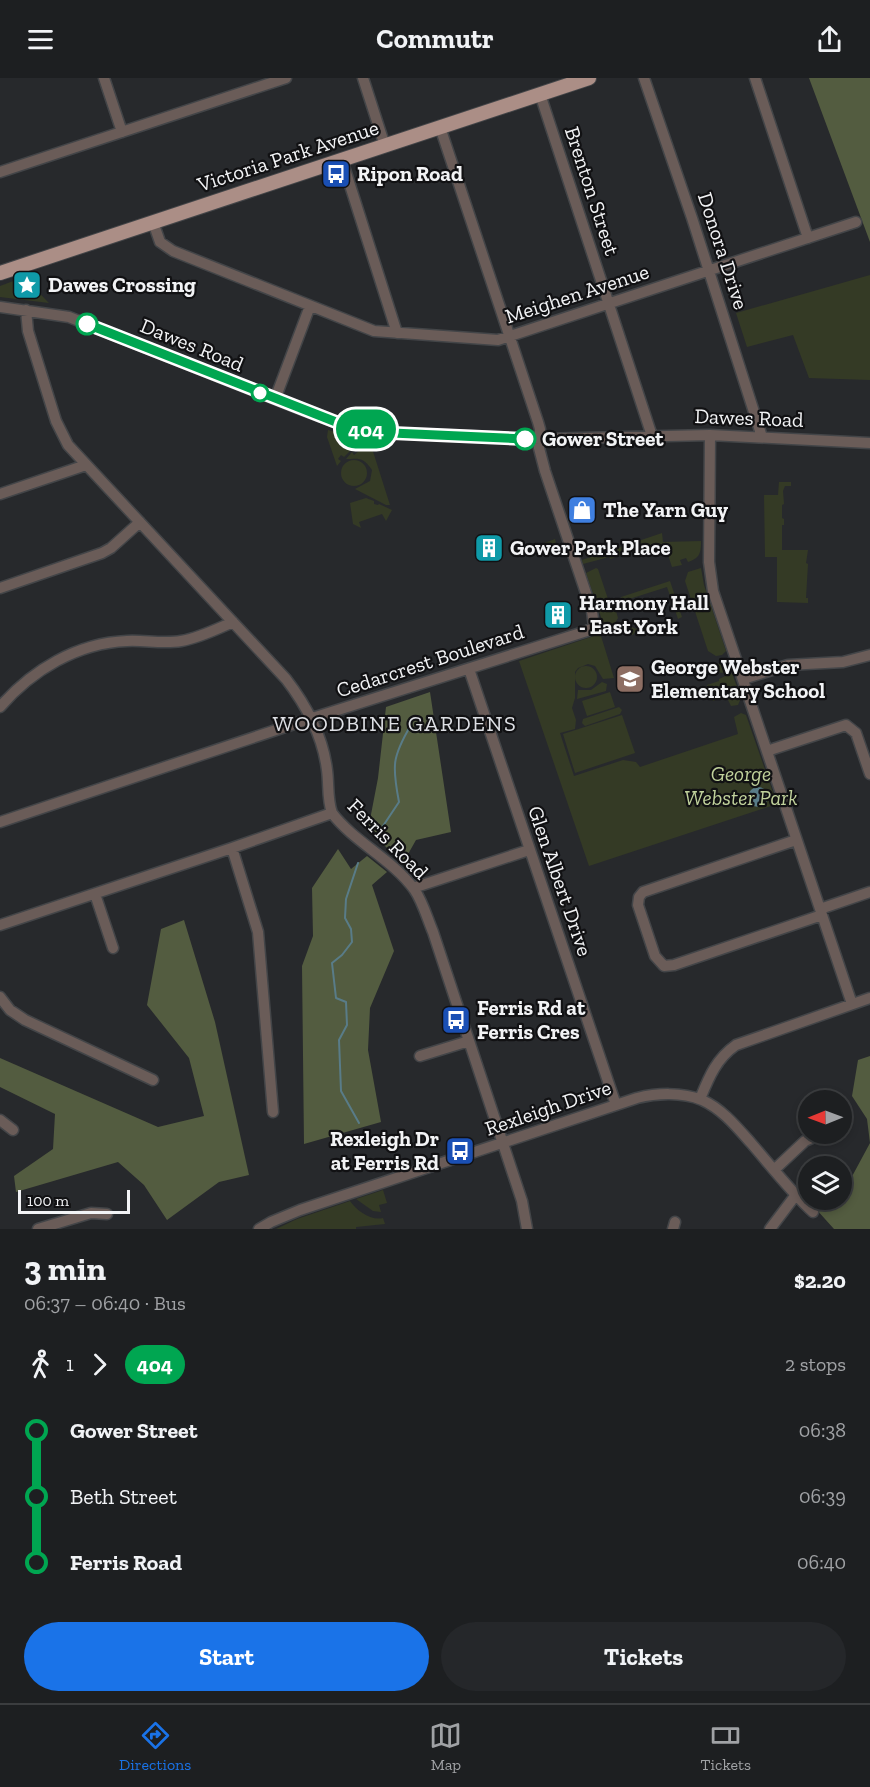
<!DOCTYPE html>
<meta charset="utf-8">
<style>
body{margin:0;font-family:"Zilla Slab",serif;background:#25272a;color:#f1f3f6;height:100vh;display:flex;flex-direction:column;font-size:22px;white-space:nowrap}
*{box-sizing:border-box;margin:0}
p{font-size:20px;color:#a0a2a5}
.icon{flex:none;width:33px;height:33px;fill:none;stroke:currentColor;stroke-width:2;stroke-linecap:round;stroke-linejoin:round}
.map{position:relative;height:1151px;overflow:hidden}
.panel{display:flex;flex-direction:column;background:#1d1f21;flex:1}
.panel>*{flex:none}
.badge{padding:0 12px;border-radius:20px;font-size:21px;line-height:39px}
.needle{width:39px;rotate:269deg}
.tools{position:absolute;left:798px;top:1012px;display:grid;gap:12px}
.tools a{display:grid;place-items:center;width:54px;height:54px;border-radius:50%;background:#1d1f21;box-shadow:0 3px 9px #0003,0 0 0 2px #3b3d3f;font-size:30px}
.scale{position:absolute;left:18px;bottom:15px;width:112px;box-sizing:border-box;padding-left:6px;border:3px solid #f2f3f5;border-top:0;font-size:16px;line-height:21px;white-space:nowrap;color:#f2f3f5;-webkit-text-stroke:4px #111113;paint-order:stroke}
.map>.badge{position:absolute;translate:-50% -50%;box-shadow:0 0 0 3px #fff}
.legs{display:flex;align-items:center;gap:9px;height:66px;padding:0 24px;font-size:20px}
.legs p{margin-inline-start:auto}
.head{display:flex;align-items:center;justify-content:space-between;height:102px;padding:0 24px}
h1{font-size:33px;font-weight:700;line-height:45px}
.button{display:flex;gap:12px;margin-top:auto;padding:12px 24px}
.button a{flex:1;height:69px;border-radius:36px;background:#1a73e8;color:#fff;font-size:24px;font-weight:700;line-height:69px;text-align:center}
.button a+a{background:#25272a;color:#f1f3f6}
ul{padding:0 24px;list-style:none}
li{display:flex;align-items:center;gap:21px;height:66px;font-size:22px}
li i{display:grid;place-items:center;width:9px;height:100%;margin:0 8px;background:currentColor}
li i::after{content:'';width:15px;height:15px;margin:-8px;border:4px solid;border-radius:50%;background:#1d1f21}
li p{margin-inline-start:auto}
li:first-child i{background:linear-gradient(#0000 50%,currentColor 0)}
li:last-child i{background:linear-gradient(currentColor 50%,#0000 0)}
header{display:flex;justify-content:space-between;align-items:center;height:78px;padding:0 24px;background:#1d1f21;font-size:27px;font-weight:700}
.tab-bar{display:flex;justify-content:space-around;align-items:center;height:84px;border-top:2px solid #3b3d3f;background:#1d1f21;font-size:16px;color:#a0a2a5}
.tab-bar a{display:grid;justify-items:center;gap:3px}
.tab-bar .on{color:#1a73e8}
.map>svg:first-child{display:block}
.green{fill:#343a25}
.forest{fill:#535c40}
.water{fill:#597c88}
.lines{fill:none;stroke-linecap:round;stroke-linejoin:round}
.stream{stroke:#597c88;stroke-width:2}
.minor-casing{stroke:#434548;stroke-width:13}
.major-casing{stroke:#434548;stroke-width:16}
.minor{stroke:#6a5c58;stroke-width:10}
.major{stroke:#ab8e86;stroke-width:14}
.line-1-casing{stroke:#fff;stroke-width:14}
.line-1{stroke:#00a651;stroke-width:9}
.stop-1-dot{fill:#fff;stroke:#00a651;stroke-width:3}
.labels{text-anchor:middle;stroke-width:4.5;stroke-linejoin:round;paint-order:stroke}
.street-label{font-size:21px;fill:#f2f3f5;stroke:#111113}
.poi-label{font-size:21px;font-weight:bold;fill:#f2f3f5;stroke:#111113;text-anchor:start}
.stop-label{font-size:21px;font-weight:bold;fill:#f2f3f5;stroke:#111113;text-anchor:start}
.park-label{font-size:21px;font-style:italic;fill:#c1d29c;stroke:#111113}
.neighbourhood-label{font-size:22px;letter-spacing:1.5px;fill:#dee0e5;stroke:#111113}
</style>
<header><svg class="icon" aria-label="menu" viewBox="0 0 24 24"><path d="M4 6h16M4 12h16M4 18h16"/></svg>Commutr<svg class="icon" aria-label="share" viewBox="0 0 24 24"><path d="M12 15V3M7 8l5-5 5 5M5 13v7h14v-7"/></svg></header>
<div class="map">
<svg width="870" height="1151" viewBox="0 0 870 1151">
<rect width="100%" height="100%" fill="#27292c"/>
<!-- green -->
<path class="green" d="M870,197V302L809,300L793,257L747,269L736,235Z
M24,199L46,222L49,225L0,219V208Z
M328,352L362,361L344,379L341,377L338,381L341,383L337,388L327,359Z
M369,362L371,364H370L390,427H386L355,411L370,403L372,392C363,378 358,381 346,381L352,374L354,377L359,373L357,370Z
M341 395a13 13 0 1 1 26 0a13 13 0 1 1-26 0Z
M779,404H791V408H785L783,413L784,426L782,427V440L784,441V447H782V472H808L806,485L808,486L806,520H808V525L777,524V479H765L764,417H778Z
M366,420L374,423V426L378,427L379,426L392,432L386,443L382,436L359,444L361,450L353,446L350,425Z
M662,455L663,464L701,463C701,475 700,480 688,484L686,480L680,482L682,487L672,489L666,471L655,474L652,467L610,481L609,479L583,486L582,482Z
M555,461L558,472L545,476L542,466Z
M596,490L598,491L610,527L614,526L618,540L615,545L609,547L603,545L586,495Z
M701,490L704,507L726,573L722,577L716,578L708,573L685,503L688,494Z
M670,503L682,539L678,541L667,509L623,523L621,519Z
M623,545L636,551L638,547L644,550L640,557L635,554L633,557L620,551Z
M594,558H601L614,600L603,601L595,588L588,586L578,590L575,594V620L572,630L576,642L575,651L560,655L574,698L623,682L636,684L640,689L738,656L734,639L741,635L746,637L777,726L589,788L519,583Z
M707,585L726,586L731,589L732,593C720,596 713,596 707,585Z
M575 599a11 11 0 1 1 22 0a11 11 0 1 1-22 0Z
M732,595L741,620L738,627L731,628L726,618L713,623L707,607L719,603V601Z
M602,604L607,606L606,613L577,621L578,612H591Z
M610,614L615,629L587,638L582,623Z
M619,629L622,632L620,636L585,648L582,645L583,641Z
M622,637L635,675L575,695L563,656Z
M383,1112L387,1125L379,1127L381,1134L373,1133L356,1121Z
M350,1123C357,1133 371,1143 383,1140L385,1146L356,1149V1151H276L297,1141Z"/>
<!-- forest -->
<path class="forest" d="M809,0H870V164Z
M430,614L451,754L416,762L403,785L368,752L378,700L386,629Z
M338,771L351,791L367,778L387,794L372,807L394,873L370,930L368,972L381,1044L304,1066L302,888L313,858L312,810Z
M184,842L215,944L249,1097L219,1104L167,1142L144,1107L118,1084L16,1114L14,1098L53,1071L55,1036L0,1009V980L158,1049L204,1038L189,980L147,927L161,851Z
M870,978V1151H834L816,1131L825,1122H842V1117L870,1065L867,1041L852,1018L858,982Z"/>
<!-- water -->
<path class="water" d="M748 719a10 10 0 1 1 20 0a10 10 0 1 1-20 0Z"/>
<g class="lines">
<!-- stream -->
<path class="stream" d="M377,757L399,724C392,688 392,679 411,647
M358,785L346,821L345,840L351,851L352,864L342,877L332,885L336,920L346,924L347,947L339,962L341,1013L359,1045"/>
<!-- minor casing -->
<g class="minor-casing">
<path id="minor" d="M104,0L122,54
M363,0L385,68
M644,0L692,140L762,359
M755,0L808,160
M540,16L652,358
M342,82L397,255
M0,94L286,0
M153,144L160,164L173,173L374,253L498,262L856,144
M0,229L69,239L305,333L335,344L376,354L392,355L539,361L710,357L870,365
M26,232L28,253L56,343L68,367L286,601C306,627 323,659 327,692C329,706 327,721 332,735C354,764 392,781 414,811C423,824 427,840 433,854L522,1123L527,1151
M275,321L310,228
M710,357L709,484L713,513L852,926
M0,416L86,387
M0,510L102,475L111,470L140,444
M469,591L616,1027
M743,601L788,587L843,584L870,577
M0,629C32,592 77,565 127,563C144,562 164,566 181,563C199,560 217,551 233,544
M767,673L846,647L856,655L870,696
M0,744L303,643L587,553L594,549L592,533L545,393L539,370L540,351L538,344L440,49
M796,762L643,814L639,819L638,827L655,878L664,888L674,887L822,837
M232,770L258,854L273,1034
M413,810L529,772
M95,816L113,870
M820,831L870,814
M0,847L232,770L332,735
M0,919L10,932L25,942L153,1002
M420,978L469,963
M700,1021C709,999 716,981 736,967L870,920
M0,1042L13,1052
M774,1092L805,1063L821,1056
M38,1151L91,1135L107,1136
M259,1151L271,1144L300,1132L637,1020C657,1015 682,1014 702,1022C722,1031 736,1048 751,1065C771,1088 790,1113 813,1134
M673,1151L675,1144
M770,1151L795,1118"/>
</g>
<!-- major casing -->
<g class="major-casing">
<path id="major" d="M0,195L589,0"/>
</g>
<!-- minor -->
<use href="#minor" class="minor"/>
<!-- major -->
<use href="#major" class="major"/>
</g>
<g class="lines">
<!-- line-1 casing -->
<g class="line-1-casing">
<path id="line-1" d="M87,246L336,344L376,354L392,355L525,361"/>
</g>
<!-- line-1 -->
<use href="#line-1" class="line-1"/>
</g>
<!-- icons -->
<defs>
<g id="bus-square" transform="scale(1.5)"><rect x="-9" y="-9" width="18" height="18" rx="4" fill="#1a4fb4" stroke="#111113"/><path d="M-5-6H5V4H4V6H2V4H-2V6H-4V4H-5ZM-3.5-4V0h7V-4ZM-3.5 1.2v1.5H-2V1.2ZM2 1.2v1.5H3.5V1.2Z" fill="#fff"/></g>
<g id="sight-square" transform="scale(1.5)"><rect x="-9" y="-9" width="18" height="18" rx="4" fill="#0f9aa8" stroke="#111113"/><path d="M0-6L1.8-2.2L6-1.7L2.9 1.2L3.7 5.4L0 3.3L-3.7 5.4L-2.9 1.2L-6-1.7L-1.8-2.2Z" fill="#fff"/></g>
<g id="shop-square" transform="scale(1.5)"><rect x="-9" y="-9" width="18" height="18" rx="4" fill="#3f7fe0" stroke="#111113"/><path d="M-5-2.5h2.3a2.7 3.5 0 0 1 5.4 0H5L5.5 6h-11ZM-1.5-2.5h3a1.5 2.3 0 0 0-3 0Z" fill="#fff"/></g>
<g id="building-square" transform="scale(1.5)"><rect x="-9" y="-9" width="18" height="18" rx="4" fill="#0f9aa8" stroke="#111113"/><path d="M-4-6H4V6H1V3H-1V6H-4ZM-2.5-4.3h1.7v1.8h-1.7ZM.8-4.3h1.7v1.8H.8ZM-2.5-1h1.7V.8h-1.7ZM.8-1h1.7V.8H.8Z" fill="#fff"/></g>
<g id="school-square" transform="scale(1.5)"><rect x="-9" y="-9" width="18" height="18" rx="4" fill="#8d6e63" stroke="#111113"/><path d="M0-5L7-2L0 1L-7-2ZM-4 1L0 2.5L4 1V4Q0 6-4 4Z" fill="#fff"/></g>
</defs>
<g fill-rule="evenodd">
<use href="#bus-square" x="336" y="96"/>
<use href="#sight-square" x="27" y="207"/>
<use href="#shop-square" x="582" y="432"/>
<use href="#building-square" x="489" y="470"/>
<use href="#building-square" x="558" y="537"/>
<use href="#school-square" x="630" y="601"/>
<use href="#bus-square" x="456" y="942"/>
<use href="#bus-square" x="460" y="1073"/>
</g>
<!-- markers -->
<g class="stop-1-dot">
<circle cx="87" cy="246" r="10"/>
<circle cx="260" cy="315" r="8"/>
<circle cx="525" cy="361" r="10"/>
</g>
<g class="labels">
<!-- street labels -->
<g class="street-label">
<text transform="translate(288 78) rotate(-18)" y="7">Victoria Park Avenue</text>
<text transform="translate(592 113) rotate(72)" y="7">Brenton Street</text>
<text transform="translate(723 173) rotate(72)" y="7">Donora Drive</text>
<text transform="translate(577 216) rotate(-18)" y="7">Meighen Avenue</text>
<text transform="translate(192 267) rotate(22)" y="7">Dawes Road</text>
<text transform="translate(749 340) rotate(2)" y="7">Dawes Road</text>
<text transform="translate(430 583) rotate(-18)" y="7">Cedarcrest Boulevard</text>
<text transform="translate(388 761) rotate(45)" y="7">Ferris Road</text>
<text transform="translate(560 803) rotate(71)" y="7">Glen Albert Drive</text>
<text transform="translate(548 1030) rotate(-19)" y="7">Rexleigh Drive</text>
</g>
<!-- poi labels -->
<g class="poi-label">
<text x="357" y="103">Ripon Road</text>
<text x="48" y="214">Dawes Crossing</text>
<text x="603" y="439">The Yarn Guy</text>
<text x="510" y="477">Gower Park Place</text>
<text x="579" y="532">Harmony Hall<tspan x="579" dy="24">- East York</tspan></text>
<text x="651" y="596">George Webster<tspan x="651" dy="24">Elementary School</tspan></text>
<text x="477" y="937">Ferris Rd at<tspan x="477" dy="24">Ferris Cres</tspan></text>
<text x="439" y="1068" text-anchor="end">Rexleigh Dr<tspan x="439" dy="24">at Ferris Rd</tspan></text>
</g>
<!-- stop labels -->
<g class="stop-label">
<text x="542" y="368">Gower Street</text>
</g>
<!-- park labels -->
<g class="park-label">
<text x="741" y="703">George<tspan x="741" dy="24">Webster Park</tspan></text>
</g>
<!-- neighbourhood labels -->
<g class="neighbourhood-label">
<text x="395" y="653">WOODBINE GARDENS</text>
</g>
</g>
</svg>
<div class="tools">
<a><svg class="needle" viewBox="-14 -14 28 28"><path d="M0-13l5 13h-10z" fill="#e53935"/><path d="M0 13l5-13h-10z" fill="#a0a2a5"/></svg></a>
<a><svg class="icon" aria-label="layers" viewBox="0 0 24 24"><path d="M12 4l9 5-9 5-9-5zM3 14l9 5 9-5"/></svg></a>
</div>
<div class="scale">100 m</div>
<b class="badge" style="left:366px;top:351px;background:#00a651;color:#fff">404</b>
</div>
<section class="panel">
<div class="head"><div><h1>3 min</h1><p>06:37 – 06:40 · Bus</p></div><b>$2.20</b></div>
<div class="legs"><svg class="icon" aria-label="walk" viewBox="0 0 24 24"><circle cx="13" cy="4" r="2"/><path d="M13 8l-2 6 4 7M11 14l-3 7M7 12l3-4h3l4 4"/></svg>1<svg class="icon" aria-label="forward" viewBox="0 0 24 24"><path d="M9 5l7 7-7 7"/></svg><b class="badge" style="background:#00a651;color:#fff">404</b><p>2 stops</p></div>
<ul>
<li><i style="color:#00a651"></i><b>Gower Street</b><p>06:38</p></li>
<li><i style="color:#00a651"></i><span>Beth Street</span><p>06:39</p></li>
<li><i style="color:#00a651"></i><b>Ferris Road</b><p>06:40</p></li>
</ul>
<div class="button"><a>Start</a><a>Tickets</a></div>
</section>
<nav class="tab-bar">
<a class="on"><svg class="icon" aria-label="directions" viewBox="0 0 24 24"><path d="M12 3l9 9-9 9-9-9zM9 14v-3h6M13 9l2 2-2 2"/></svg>Directions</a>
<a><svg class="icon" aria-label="map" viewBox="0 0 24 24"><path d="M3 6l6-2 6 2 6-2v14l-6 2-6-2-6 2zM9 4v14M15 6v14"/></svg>Map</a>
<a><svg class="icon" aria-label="tickets" viewBox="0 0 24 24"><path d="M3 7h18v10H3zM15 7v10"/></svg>Tickets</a>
</nav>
